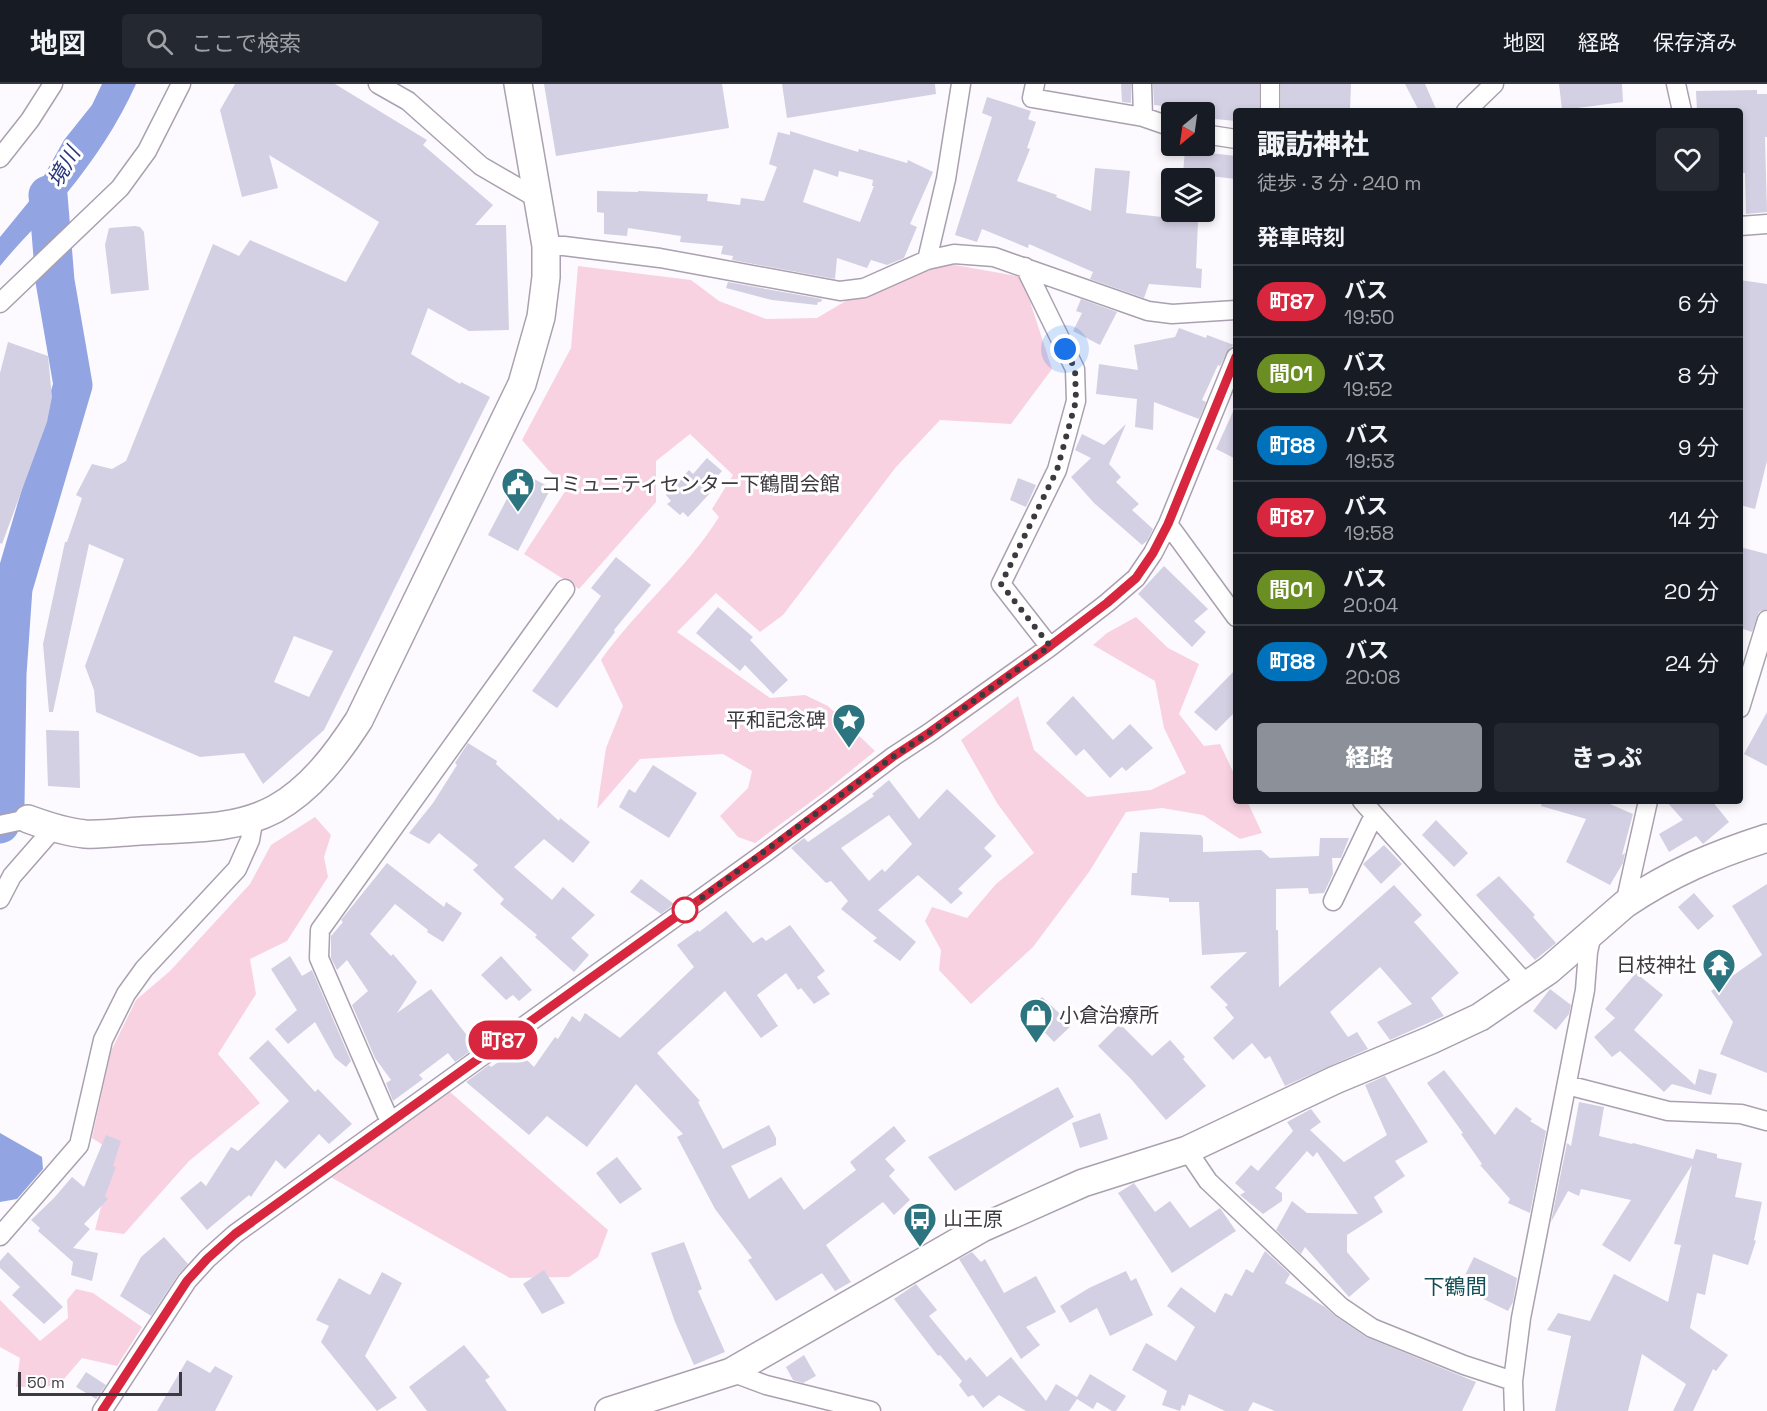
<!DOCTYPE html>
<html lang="ja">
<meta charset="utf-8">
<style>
body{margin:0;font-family:"Space Grotesk","Noto Sans JP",sans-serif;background:#242831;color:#f1f3f6;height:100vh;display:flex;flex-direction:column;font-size:22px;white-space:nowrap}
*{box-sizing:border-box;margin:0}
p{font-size:20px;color:#9ea1a6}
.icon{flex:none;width:33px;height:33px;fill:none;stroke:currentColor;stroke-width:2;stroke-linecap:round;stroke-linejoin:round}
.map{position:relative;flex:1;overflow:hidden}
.details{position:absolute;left:1233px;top:24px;width:510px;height:696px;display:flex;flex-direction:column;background:#171b24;border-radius:6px;box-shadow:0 3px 9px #0003}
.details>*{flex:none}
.badge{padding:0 12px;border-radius:20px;font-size:21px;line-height:39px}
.needle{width:39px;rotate:209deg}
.tools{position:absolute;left:1161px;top:18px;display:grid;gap:12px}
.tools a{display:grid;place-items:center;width:54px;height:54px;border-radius:6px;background:#171b24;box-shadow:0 3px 9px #0003;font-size:30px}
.scale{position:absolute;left:18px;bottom:15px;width:164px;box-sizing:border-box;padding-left:6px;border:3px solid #3d3940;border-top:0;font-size:16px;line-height:21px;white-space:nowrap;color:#3d3940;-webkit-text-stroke:4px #fff;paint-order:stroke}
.you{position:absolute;width:30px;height:30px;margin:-15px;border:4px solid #fff;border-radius:50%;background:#1a73e8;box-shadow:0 0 0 9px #1a73e833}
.map>.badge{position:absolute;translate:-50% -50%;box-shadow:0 0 0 3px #fff}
h2{padding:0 24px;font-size:22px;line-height:54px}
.round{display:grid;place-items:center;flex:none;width:63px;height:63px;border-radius:6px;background:#242831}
.head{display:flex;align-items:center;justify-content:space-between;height:102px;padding:0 24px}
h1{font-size:28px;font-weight:800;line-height:45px}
.action{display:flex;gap:12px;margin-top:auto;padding:12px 24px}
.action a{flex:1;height:69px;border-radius:6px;background:#8c9099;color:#fff;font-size:24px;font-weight:800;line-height:69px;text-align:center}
.action a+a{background:#242831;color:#f1f3f6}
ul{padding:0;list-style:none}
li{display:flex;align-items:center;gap:18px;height:72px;padding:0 24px;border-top:2px solid #363941}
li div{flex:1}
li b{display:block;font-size:22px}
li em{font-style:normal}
li .badge{min-width:66px;font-weight:700;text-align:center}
header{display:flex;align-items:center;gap:36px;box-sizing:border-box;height:84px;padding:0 30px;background:#171b24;border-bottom:2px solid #363941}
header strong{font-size:28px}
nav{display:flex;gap:33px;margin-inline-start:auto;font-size:21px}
.search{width:420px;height:54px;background:#242831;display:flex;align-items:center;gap:15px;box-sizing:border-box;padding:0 21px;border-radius:6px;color:#9ea1a6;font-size:22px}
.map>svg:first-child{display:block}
.green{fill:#f8d2e0}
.water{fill:#92a4e1}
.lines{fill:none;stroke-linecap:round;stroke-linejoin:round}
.river{stroke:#92a4e1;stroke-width:39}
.building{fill:#d3d0e3;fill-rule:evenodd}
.street-casing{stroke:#aaa0b0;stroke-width:21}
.secondary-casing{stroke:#aaa0b0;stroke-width:30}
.street{stroke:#fff;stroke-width:18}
.secondary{stroke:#fff;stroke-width:27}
.line-casing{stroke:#fff;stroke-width:14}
.line{stroke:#d7263d;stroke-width:9}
.walk{stroke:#3d3940;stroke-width:6;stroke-dasharray:0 10.8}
.stop-dot{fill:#fff;stroke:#d7263d;stroke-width:3}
.labels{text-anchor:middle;stroke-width:6;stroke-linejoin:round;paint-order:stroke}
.poi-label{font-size:20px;fill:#3d3940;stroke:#fff;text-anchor:start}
.water-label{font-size:21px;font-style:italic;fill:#27347c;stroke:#fff}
.neighbourhood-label{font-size:21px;fill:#134e57;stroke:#fff}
</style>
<header>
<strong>地図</strong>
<div class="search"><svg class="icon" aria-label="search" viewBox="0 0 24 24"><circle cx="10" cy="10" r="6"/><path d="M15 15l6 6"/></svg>ここで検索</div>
<nav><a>地図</a><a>経路</a><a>保存済み</a></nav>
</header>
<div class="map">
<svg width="1767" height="1327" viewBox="0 0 1767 1327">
<rect width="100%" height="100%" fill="#fcfafe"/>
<!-- green -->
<path class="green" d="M927,176L1022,193L1052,285L1011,340L940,336L896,383L783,531L760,548L716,509L677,548L770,614L805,611L828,622L875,667L827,706L755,759L738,753L720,732L748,704L752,687L723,670L640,675L597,725L606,664L623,622L601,576C637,525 686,486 719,433L712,425L733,391L690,350L656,377V418L579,505L524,470L568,403L548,386L522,356L571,264L578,182L691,196L719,217L766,235L817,234L844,218Z
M1136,533L1168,564L1199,580L1179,630L1204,662L1220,660L1236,694V717H1247L1262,749L1240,755L1203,731L1162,724L1126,728L1089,788L1033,863L971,920L939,886L941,866L925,837L932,823L967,834L996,800L1034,769L997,719L961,656L1018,612L1034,666L1087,713L1151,706L1186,689L1164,644L1155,597L1093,561L1107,549Z
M315,733L331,751L324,773L328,793L287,857L250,875L256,910L218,970L260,1019L189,1077L124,1150L95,1146L115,1069L92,1054L111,967L136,916L170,887L250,800L271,761Z
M450,1008L608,1146L598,1173L569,1193L510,1194L327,1091Z
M76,1205L93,1209L142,1243L117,1282L82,1274L58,1302L16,1303L20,1274L0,1263V1216L40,1257L68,1234L67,1216Z"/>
<!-- water -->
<path class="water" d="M102,0H136C118,40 94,76 66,110C45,134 21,156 0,182V153L31,115L64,56L92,21Z
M0,1049L42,1073L43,1085L17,1115L0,1118Z"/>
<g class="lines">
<!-- river -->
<path class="river" d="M0,740L5,721L7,590L13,504L73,301L55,197L48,111"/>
</g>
<!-- building -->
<path class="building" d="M235,0H335L427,56L423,61L493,121L475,141H506L509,246L469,247L428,224L411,270L460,300L461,298L490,313L324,646L263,700L244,669L200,673L96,628L94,606L85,582L124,475L89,460L53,628H49L43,560L65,458H67L82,414L76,411L92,380L112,385L126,377L213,160L239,172L250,156L346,198L379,138L269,71L278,104L242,113L220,26ZM294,552L333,567L309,613L274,598Z
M544,0H722L729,44L556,72Z
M782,0H935L936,10L787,34Z
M1121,0H1131V19L1122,18Z
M1153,0H1259V27H1236V37L1204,34V28H1165L1164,22L1154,21Z
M1281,0H1351L1350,27L1281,25Z
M1405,0H1425L1437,27H1419Z
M1559,0H1622L1623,18L1562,26Z
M1757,6V10H1767V53H1765L1767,128L1746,130L1745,89H1742L1740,25L1697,27L1696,7Z
M987,13L1031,27L1028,35L1036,38L1027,64L1030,65L1017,97L1057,111L1056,113L1091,127L1095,84L1130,87L1126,129L1198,137L1196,184L1202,185L1201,204L1149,200L1144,214L1090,195L1093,188L1029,160L1028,164L982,145L977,158L955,151L992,33L982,29Z
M790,47L858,68L859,65L907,79L908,76L933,88L910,140L917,143L904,174L887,181L871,176L867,184L837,174L835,195L732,176L733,172L721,170L723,162L680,158L681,152L628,144L627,152L604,150V129L597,128V107L638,108V107L708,110L707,117L740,121L741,114L764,117L777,83L769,80L778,48L790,51ZM814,85L838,93L839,87L873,96L872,102H874L860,138L803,118Z
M1185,66L1236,72V95L1183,89Z
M135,142L140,143L144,148L149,206L111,210L105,161L109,144Z
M1740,196L1767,200V377L1755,425L1740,421Z
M728,198L822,215L821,218H818L817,221L772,216L726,204Z
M1081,215L1117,228L1100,261L1073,247L1082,229L1076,227Z
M1179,244L1206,254L1207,251L1234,261L1229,265L1220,282L1218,281L1202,316L1206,318L1199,335L1154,318L1153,346L1135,343L1137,315L1096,310L1099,280L1138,286L1134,261L1175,253Z
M8,258L48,272L52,313L47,338L2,460L0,459V289Z
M1236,321V375L1216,365Z
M1126,340L1109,380L1121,393L1116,398L1139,420L1132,426L1153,445L1147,457L1142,461L1094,419L1071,393L1091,374L1075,366L1082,350L1104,361Z
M707,374L722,387L707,404L711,408L688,433L683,428L680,431L667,420L671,417L666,411L689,386L693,390Z
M521,388L551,404L518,467L488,451Z
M1018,394L1036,401L1026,423L1010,416Z
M1740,463L1767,470V525L1759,528L1752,548L1740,544Z
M616,473L651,501L614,546L615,548L557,624L532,607L601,512L591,504Z
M1164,482L1208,525L1194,537L1206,548L1192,563L1138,510Z
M718,523L753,553L750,556L788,596L773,610L745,581L740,587L696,549Z
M1236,585V627L1216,647L1194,628Z
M1073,612L1113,656L1130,640L1153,664L1126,687L1122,683L1110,694L1084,665L1076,672L1046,639Z
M1767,628V682L1744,670Z
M46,646L79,647L80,704L48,702Z
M468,659L497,677L496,680L559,737L560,734L590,758L573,779L544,755L514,783L552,816L563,803L595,831L571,854L589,871L574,888L535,853L537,851L500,820L504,815L473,786L478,781L439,749L429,760L409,749L433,719L457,681L455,679Z
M653,681L697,709L669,754L619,723L629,705L635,709Z
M889,696L919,735L947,705L996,752L984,764L992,772L958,805L963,809L951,820L918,791L878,826L916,858L900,877L873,857L877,854L841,825L848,817L831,797L826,799L791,764L804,754L808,758L874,712L872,710ZM889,731L912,760L885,788L882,785L869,797L841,764Z
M1542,717H1603L1633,730L1622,771L1625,769L1623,779L1610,801L1566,778L1586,735L1541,722Z
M1666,717H1712L1729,738L1703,760L1696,752L1669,768L1659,750L1683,736Z
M1436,736L1468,769L1454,783L1422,751Z
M1140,748L1201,751L1203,754V768L1261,766L1270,774L1319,772L1320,754H1349L1341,774H1332L1333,790L1324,809L1309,810L1308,804L1276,805V846H1278L1279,903L1394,801L1422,831L1414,838L1459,889L1431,914L1444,932L1390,956L1377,938L1412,920L1380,883L1330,928L1348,953L1357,948L1368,965L1285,1002L1270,972L1265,975L1252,959L1233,976L1213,954L1234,934L1225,923L1228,921L1210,903L1247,868L1202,871L1199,818H1169V814L1131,811L1132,789H1137Z
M1384,761L1402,780L1381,800L1363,780Z
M387,779L444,823L446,818L462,829L443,858L427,848L428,846L395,820L370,850L391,872L393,870L417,898L397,929L431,905L476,963L455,978L448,969L419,991L423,995L393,1017L386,999L391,996L375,974L352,921L368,907L347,876L337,886L331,874V852L343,838L341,836Z
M1499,792L1535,831L1533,833L1556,859L1535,876L1476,811Z
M641,795L674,820L661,830L630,808Z
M1767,800V989L1720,970L1733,938L1711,907L1762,871L1732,822Z
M1694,809L1714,832L1698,846L1678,823Z
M726,827L753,859L762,853L766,857L790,841L825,887L817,893L830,910L814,920L801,904L798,906L786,889L757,911L778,942L761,954L725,907L657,969L700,1017L698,1018L723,1065L769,1041L776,1054V1061L731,1082L749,1115L781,1093L804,1126L856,1086L850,1078L894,1042L906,1057L885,1075L895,1086L889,1092L910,1116L894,1131L883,1118L826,1161L851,1198L835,1207L822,1189L776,1217L748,1176L752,1174L715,1125L677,1053L683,1050L636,1000L587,1063L547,1032L529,1051L466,998L489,981L491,983L506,973L515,964L534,983L555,953L558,955L572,932L580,938L585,929L620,954L694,883L677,861L698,846L699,848Z
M290,872L302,892L312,886L351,977L346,983L335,974L315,938L288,960L275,945L297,926L271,885Z
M501,872L532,906L519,917L513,911L506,916L481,891Z
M1636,889L1663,911L1634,946L1695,1001L1699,985L1717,990L1711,1011L1672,1000L1664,1008L1620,967L1612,973L1594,953L1615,934L1605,925Z
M1550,905L1571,921L1569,930L1556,946L1533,927Z
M1042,913L1072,941L1054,958L1024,927Z
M1120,940L1152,972L1170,956L1185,973L1183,975L1206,1002L1166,1036L1131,995L1098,962Z
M268,956L315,1008L318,1005L352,1040L329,1060L319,1050L285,1085L276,1076L251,1113L249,1111L207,1146L180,1114L201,1097L206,1102L231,1063L238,1067L289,1017L249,974Z
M1444,986L1495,1051L1516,1023L1532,1035L1530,1037L1546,1047L1530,1129L1508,1119L1510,1115L1480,1081L1482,1080L1461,1050L1463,1049L1427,999Z
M1385,992L1428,1058L1395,1077L1405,1092L1374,1113L1383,1128L1347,1151V1168L1370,1195L1349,1213L1305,1163L1301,1170L1276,1146L1292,1117L1307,1129L1358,1130L1317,1068L1313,1073L1307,1067L1275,1104L1282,1109V1117L1263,1130L1240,1111L1245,1108L1235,1099L1251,1081L1258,1087L1293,1047L1287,1038L1311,1025L1321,1038L1310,1046L1344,1078L1387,1051L1365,1001Z
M1058,1003L1074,1033L955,1107L928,1073Z
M1579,1018L1604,1023L1599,1052L1632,1060L1633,1059L1693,1075L1696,1065L1717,1070V1074L1742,1079L1735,1113L1762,1118L1754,1156L1756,1157L1748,1181L1713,1170L1705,1211L1697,1209L1690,1244L1728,1271L1716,1287L1713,1285L1693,1327H1673L1686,1300L1642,1270L1628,1327H1555L1571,1252L1547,1246L1558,1229L1590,1237L1614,1190L1668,1218L1681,1161L1674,1160L1692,1081L1630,1178L1602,1161L1631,1116L1581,1105L1579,1112L1568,1107L1551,1138L1567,1059L1571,1062Z
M1100,1029L1108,1055L1080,1064L1072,1039Z
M106,1051L121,1057L113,1082L116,1083L105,1112L108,1115L84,1140L90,1145L73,1164L98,1169L92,1197L71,1191L73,1178L38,1147L40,1144L31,1136L54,1114L72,1093L84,1103Z
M617,1073L642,1105L620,1120L596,1089Z
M1134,1099L1155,1128L1170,1117L1190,1144L1220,1124L1236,1147L1172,1189L1118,1109Z
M164,1153L188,1180L178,1191L151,1232L120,1212L141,1173Z
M684,1158L702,1205L698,1207L725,1268L694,1281L675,1238L651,1169Z
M1265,1167L1290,1190L1285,1199L1325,1223L1335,1232L1366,1253L1476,1298L1462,1327H1275L1253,1318L1248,1327H1225L1189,1310L1185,1322L1182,1321L1180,1327L1162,1321L1167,1307L1132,1286L1146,1259L1176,1277L1195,1243L1167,1222L1181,1203L1215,1229L1225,1209L1232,1212L1246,1185L1253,1189Z
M8,1168L63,1223L44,1240L12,1211L20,1203L0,1184V1177Z
M972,1168L981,1178L985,1175L1004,1209L1036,1192L1056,1228L1026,1243L1040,1261L1021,1275L959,1175Z
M1474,1173L1517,1194L1513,1218L1508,1227L1459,1203Z
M544,1186L565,1219L542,1230L523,1200Z
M1126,1187L1131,1197L1136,1194L1153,1231L1110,1252L1097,1224L1070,1239L1060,1222L1089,1204Z
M382,1188L402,1199L365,1272L397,1314L377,1327L321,1258L329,1242L316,1236L339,1194L370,1211Z
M916,1200L937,1226L929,1232L966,1277L970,1273L987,1293L1011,1273L1046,1317L1056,1300L1077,1313L1090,1290L1126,1312L1116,1327H1112L1097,1318L1093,1325L1077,1315L1069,1327H1026L999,1311L983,1324L973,1311L968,1313L959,1301L962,1297L940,1271L938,1272L894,1215Z
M464,1261L490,1293L485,1296L507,1327H427L409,1303Z
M804,1271L816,1292L803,1299L793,1296L786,1283Z
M187,1276L210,1289L215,1282L233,1292L215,1327H157Z
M86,1288L106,1301L96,1315L76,1303Z"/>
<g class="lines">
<!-- street casing -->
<g class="street-casing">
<path id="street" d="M378,0L408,17L481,82L538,115
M1035,0L1032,14L1143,33L1172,43
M1142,0L1143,33
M1676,0L1682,27
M1270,27V0
M1466,27L1494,0
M1204,50L1236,55
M0,74L30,36L53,0
M1740,142L1767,140
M546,162H564L660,174L840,207L864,204L927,176L954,170L994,173L1148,227L1172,230L1236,226
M927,176L946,95L961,0
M1025,183L1075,285L1076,317L1057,386L1001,500L1050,563
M0,219L120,104L147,67L181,0
M1168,440L1236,533
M1740,624L1767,536
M1362,717L1527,901
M0,741L28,735
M0,815L12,792L53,745
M1333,817L1374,731
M1625,820L1648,717
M1567,1001L1668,1027L1741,1030L1767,1037
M390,1038L319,874L320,846L565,505
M1187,1066L1208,1097L1341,1223L1372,1244L1464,1281L1513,1297
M0,1152L79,1061L103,956L126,910L144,885L237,785L250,756L254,733
M731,1288L766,1301L871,1327
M102,1327L187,1197L207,1175L235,1150L766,768L894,672L929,649L1050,563L1107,519L1136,494L1153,469L1168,440L1236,273
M1514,1327L1513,1297L1521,1234L1585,906L1588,868L1592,850"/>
</g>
<!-- secondary casing -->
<g class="secondary-casing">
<path id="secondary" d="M28,735C47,742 65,748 85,750C103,751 122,748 140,747C185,744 234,747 275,725C311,705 337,670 359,636L522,300L541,233L546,193V162L518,0
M609,1327L731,1288L982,1144L1083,1099L1187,1066L1335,996L1431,956L1480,933L1549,886L1625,820C1671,789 1714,771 1767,754"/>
</g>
<!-- street -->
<use href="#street" class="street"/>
<!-- secondary -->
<use href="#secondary" class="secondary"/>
</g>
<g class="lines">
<!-- line casing -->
<g class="line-casing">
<path id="line" d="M102,1327L187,1197L207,1175L235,1150L766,768L894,672L929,649L1050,562L1107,519L1136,494L1153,469L1168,440L1236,273"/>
</g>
<!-- line -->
<use href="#line" class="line"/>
<!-- walk -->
<path class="walk" d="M685,826L894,672L929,649L1050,562L1001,500L1057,386L1076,317L1075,285L1065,265"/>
</g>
<!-- icons -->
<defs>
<g id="civic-pin" transform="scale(1.725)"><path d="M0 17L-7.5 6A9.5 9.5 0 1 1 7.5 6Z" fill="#2c747f" stroke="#fff"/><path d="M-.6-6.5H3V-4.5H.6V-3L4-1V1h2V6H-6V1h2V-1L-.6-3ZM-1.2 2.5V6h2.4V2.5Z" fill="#fff"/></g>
<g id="sight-pin" transform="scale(1.725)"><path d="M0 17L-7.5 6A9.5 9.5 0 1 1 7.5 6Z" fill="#2c747f" stroke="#fff"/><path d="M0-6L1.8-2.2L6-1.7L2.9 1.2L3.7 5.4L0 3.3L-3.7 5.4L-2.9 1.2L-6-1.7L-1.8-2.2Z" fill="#fff"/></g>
<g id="temple-pin" transform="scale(1.725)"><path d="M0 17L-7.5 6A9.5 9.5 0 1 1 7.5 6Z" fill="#2c747f" stroke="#fff"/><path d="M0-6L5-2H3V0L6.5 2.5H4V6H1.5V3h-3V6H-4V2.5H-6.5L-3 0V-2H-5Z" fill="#fff"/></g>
<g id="shop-pin" transform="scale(1.725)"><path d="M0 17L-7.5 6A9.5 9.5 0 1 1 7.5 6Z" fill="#2c747f" stroke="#fff"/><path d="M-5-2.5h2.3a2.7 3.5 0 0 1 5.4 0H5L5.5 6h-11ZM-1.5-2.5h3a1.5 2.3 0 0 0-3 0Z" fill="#fff"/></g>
<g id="bus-pin" transform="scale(1.725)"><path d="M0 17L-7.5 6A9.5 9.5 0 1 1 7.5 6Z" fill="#2c747f" stroke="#fff"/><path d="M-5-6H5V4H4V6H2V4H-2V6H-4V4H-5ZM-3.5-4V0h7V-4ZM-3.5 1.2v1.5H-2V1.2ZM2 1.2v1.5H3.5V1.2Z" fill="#fff"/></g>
</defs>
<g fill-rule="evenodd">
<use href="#civic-pin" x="518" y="400"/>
<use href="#sight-pin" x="849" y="636"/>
<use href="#temple-pin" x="1719" y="881"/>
<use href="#shop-pin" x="1036" y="931"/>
<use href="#bus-pin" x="920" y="1135"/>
</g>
<!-- markers -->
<circle class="stop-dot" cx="685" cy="826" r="12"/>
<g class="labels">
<!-- poi labels -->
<g class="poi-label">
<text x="541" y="407">コミュニティセンター下鶴間会館</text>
<text x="826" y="643" text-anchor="end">平和記念碑</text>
<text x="1696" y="888" text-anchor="end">日枝神社</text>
<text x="1059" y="938">小倉治療所</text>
<text x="943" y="1142">山王原</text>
</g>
<!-- water labels -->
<g class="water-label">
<text transform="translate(64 83) rotate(-60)" y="7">境川</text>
</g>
<!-- neighbourhood labels -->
<g class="neighbourhood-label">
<text x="1455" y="1210">下鶴間</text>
</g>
</g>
</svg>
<div class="tools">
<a><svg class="needle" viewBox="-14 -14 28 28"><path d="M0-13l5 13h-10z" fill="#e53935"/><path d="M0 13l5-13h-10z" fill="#9ea1a6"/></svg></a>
<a><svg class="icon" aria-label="layers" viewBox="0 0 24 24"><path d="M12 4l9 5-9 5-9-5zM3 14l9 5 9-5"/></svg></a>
</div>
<div class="scale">50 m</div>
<div class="you" style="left:1065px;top:265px"></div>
<b class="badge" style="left:503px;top:956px;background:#d7263d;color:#fff">町87</b>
<section class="details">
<div class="head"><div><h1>諏訪神社</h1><p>徒歩 · 3 分 · 240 m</p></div><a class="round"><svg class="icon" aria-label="heart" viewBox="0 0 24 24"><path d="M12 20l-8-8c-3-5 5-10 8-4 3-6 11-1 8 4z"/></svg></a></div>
<h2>発車時刻</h2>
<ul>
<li><span class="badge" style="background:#d7263d;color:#fff">町87</span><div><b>バス</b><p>19:50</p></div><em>6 分</em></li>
<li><span class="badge" style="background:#6b8e23;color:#fff">間01</span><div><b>バス</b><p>19:52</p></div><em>8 分</em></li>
<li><span class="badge" style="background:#0072bc;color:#fff">町88</span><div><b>バス</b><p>19:53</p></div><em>9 分</em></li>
<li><span class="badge" style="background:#d7263d;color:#fff">町87</span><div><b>バス</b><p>19:58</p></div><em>14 分</em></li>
<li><span class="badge" style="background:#6b8e23;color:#fff">間01</span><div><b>バス</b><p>20:04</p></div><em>20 分</em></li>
<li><span class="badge" style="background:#0072bc;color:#fff">町88</span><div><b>バス</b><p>20:08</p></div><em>24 分</em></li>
</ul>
<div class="action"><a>経路</a><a>きっぷ</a></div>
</section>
</div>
